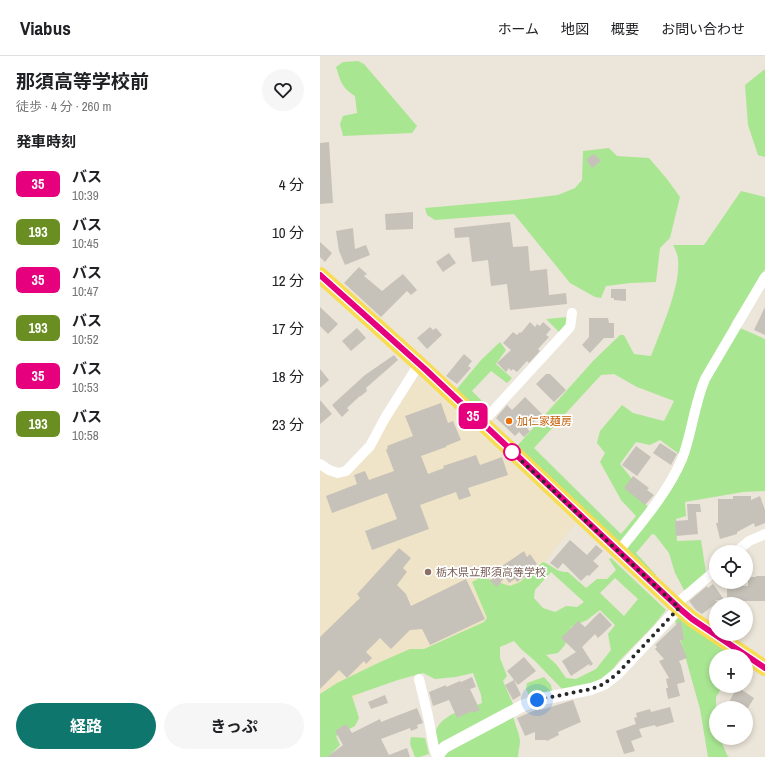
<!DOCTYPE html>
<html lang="ja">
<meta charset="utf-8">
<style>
body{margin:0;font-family:"Archivo Narrow","Noto Sans JP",sans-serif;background:#f6f6f6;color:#202124;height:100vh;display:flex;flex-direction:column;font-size:15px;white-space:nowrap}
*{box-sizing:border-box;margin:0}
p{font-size:13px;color:#757577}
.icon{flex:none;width:22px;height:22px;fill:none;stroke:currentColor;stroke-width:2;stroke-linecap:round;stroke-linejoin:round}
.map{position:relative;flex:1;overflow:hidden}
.drawer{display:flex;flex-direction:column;background:#fff;width:320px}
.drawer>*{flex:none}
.badge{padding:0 8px;border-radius:6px;font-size:14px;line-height:26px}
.controls{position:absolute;left:389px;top:489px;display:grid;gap:8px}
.controls a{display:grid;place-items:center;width:44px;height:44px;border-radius:50%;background:#fff;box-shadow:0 2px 6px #0003;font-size:20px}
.you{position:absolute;width:20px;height:20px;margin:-10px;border:3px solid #fff;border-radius:50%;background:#1a73e8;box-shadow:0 0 0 6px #1a73e833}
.map>.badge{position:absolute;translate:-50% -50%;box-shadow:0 0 0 2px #fff}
h2{padding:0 16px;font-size:15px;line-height:36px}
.round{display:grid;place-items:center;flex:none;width:42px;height:42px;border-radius:21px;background:#f6f6f6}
.head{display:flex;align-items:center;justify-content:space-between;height:68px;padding:0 16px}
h1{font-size:19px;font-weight:700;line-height:30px}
.button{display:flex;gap:8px;margin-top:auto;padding:8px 16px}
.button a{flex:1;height:46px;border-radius:24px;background:#0f766e;color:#fff;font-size:16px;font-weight:700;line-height:46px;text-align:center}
.button a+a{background:#f6f6f6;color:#202124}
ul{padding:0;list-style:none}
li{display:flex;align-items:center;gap:12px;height:48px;padding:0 16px}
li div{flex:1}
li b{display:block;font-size:15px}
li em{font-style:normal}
li .badge{min-width:44px;font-weight:700;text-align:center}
header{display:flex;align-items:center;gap:24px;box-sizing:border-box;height:56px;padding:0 20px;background:#fff;border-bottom:1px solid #e0e0e0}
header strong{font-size:19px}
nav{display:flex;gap:22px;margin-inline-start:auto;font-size:14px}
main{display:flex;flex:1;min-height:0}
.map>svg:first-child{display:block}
.education{fill:#efe4c7}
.green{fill:#a9e692;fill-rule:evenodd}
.building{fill:#c7c2b9}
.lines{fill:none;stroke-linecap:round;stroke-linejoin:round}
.minor{stroke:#fff;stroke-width:10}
.tertiary{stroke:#fff;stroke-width:12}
.primary{stroke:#f8dc52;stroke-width:16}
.line-casing{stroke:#fff;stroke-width:9}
.line{stroke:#e6007e;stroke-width:6}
.walk{stroke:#282828;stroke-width:4;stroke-dasharray:0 7.2}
.food-dot{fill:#e8710a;stroke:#fff;stroke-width:1.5}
.stop-dot{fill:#fff;stroke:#e6007e;stroke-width:2}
.education-dot{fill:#8d6e63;stroke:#fff;stroke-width:1.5}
.labels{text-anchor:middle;stroke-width:3.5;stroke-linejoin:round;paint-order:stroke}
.food-label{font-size:11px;fill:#c56008;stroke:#fff;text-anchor:start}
.education-label{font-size:11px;fill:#785e54;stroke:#fff;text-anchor:start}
</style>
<header>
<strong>Viabus</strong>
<nav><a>ホーム</a><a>地図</a><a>概要</a><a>お問い合わせ</a></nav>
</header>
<main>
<section class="drawer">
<div class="head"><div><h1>那須高等学校前</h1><p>徒歩 · 4 分 · 260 m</p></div><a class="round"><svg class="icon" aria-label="heart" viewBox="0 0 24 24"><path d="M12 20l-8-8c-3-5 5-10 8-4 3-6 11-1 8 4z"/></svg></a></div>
<h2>発車時刻</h2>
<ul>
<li><span class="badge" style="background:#e6007e;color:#fff">35</span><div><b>バス</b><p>10:39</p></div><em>4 分</em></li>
<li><span class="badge" style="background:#6b8e23;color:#fff">193</span><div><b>バス</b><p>10:45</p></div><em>10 分</em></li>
<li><span class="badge" style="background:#e6007e;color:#fff">35</span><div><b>バス</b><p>10:47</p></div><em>12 分</em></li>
<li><span class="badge" style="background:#6b8e23;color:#fff">193</span><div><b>バス</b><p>10:52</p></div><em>17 分</em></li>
<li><span class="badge" style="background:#e6007e;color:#fff">35</span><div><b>バス</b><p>10:53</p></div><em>18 分</em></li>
<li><span class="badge" style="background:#6b8e23;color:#fff">193</span><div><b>バス</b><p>10:58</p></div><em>23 分</em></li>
</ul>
<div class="button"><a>経路</a><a>きっぷ</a></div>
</section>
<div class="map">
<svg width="445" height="701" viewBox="0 0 445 701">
<rect width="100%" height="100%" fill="#ece5d9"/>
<!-- education -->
<path class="education" d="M98,321L256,467L176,566L65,616L0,675V413L17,423L28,418L54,394L68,366Z"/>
<!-- green -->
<path class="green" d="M38,5L44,8L97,70L92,77L23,80L20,68L23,60L37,57L35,40C21,31 21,26 16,11L23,6Z
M445,13V101L438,99L428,69L425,29Z
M289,92L297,100L329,102L347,123L360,141L350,182L340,192L336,226L311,227L286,230L281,242L275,241L250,227L194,158L115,164L107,159L105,152L196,144L238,139L255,132L262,124L263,95Z
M421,135L445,141V213L411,268L445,283V435L423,436L365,446L366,460L356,463L357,485L381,484L386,517L367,534H364L355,517L349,497L335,479L332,478L316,497L336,519L334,521L197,390L273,305L300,279H304L314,298L331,300C341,274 361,230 358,204C358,199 355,193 353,189H384ZM294,318L317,331L354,345L344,365L313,357L302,349L280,375L277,387L285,397L280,406L301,444L316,460L301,478L214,392L281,319ZM340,384L359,398L333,455L313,437L312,423L300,408L316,386L330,389Z
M248,261L247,270L239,276L226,263Z
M180,286L186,294L176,308L192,322L187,327L171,315L152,335L170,353L163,360L136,334L161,304Z
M291,502L346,554L333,570L299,605L285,623L255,632L242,633L215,605L201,593L194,585L180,591V602L187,620L183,625L193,648C190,661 199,673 200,685C200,690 198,696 198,701H117C117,694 114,686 115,679C117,659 146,653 162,647L161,639L153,617L136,621L115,623L103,617L78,624L32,640L39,662L35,670L16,680L20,689L8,701H0V638L17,627L58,607L90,593H104L164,566L167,562L152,526L162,521L190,530L200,526L223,506C234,510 235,516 248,516L266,532L277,523H287L296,514L289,503ZM231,516L264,546L257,551L246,550L235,556L223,552L214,542L215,534ZM295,522L318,543L304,560L280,537ZM280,554L295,569L288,578L291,594L276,613L256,623L246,622L236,608L226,599L238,597L245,589L251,571L267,564Z
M359,559L412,600H396V630H403L396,641V682H400L407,699L409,701H388L380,653L355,564Z
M224,621L231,629L232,635L210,642L206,633L207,627Z
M91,681L105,682L109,698L100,701H95L90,688Z"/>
<!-- building -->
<path class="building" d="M9,86L13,147L0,148V87Z
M273,98L274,100L275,98L281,105L272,112L266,104Z
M93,156V173L66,174L65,158Z
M190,166L193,191L208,190L210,215L227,213L229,239L246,237L247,248L190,254L187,228L171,230L168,204L152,206L149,181L135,182L134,172Z
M33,172L35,193L46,189L50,199L25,209L19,195L16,175Z
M0,186L12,197L5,206L0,201Z
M129,197L136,207L123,216L116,206Z
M39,211L47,218L44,220L62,235L83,218L97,234L91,239L87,235L61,261L24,227Z
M291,233H306V245L294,244V242H291Z
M0,251L18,268L8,278L0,270Z
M445,251V279L434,274Z
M269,262H288L289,267H294V282H284L270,297L262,289L269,281Z
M210,266L215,271L217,268L220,270L223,266L231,273L226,279L229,281L218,293L220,295L209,307L207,305L197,316L193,313L191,315L189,312L186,316L177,307L191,294L183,287L193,276L197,279L200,276L201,277Z
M110,271L113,274L116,272L122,279L107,293L97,282Z
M37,272L46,282L31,295L22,285Z
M144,298L152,305L148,310L151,312L137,328L126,320Z
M74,299L78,304L46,332L47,335L41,340H40L27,352L29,354L22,361L12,349L45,319Z
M0,313L9,324L0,332Z
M226,318H230L246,334L234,346L216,328Z
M205,341L222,358L207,373L210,375L204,381L199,376L195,380L176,362L187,349L192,354Z
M0,344L12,358L0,368Z
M121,347L128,367L133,365L141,384L126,390V391L101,400L108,418L124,412L123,410L156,399L160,409L182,401L188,419L148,432L151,440L139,444L136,436L100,449L109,473L52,494L45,475L77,463L67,437L12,457L6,440L37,428L34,419L45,415L49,424L74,415L66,394L68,392L67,390L93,380L85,360Z
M340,387L357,398L351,409L333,397Z
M316,390L331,401L317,420L302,409Z
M313,420L329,432L327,434L334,439L325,449L304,432Z
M413,440H431V444L440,440L445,454V467L435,471L434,467L417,476V478L400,483L396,467H398V443H413Z
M367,448H380L381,456H376L378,478L356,480L355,465L368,464Z
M250,484L267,499L276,489L283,495L273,505L279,510L269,520L267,519L261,525L243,507L238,513L230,507Z
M79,492L91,502L83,512L87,516L77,529L86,538L91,550L146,523L165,563L110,589L102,573L90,574L71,593L60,582L46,596L52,602L46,608L44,605L27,622L19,614L0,633V581L40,542L37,538Z
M204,495L207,501L210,498L217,508L208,514L210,517L197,526L195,523L189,527L185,521L177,531L170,525L180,514L179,512Z
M436,520H445V545H407V529L428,530V521H436Z
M393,528L405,545L395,544L398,546L382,558L376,554L369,545L387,530L388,532Z
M280,556L292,569L278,582L275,578L262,591L273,608L270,610L269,608L251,620L242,605L256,596L241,582L258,565L265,571Z
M360,565L361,566L364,584H360L367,602L359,605L361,609L365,626L357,628L360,640L348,643L346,632H348L346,623L349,622L339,605L344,603L335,593L337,591L335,589Z
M204,601L216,615L198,629L187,615Z
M152,621L156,631L150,633L160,654L153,657L152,655L137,662L129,644L113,650L109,636L126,629V631L140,625L141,626Z
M194,624L201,639L193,644L185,629Z
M419,632L434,642L428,652H406L415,635L417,636Z
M65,639L68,647L51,653L48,646Z
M253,644L261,666L238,676L239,679L227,685L226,684H215V676L205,680L197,662L220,652L221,654Z
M350,651L354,666L336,671L335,669L319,673L322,681L311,685L315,695L304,698L296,675L316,668L314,662L317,661L316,657L330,653L331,656Z
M97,652L103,667L97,669L98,672L91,675L90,672L61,683L69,699L87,692L90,701H7L23,689L15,675L26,668L32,677L60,663L61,666Z"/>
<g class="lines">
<!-- minor -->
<path class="minor" d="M162,367L250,271L251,265L252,257
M0,408L9,414L18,417L26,415L50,390L65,362L99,308
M298,496C321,467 347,438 362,403C372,377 374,349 385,323L445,221
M416,496L429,485L445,478
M355,549L396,514
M99,623L108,660L114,692L117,701"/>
<!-- tertiary -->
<path class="tertiary" d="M118,701L120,696L125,691L202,650L217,644L271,633L284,628L298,617L359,552"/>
<!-- primary -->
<path class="primary" d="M0,219L99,308L359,552L372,563L445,612"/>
</g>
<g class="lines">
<!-- line casing -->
<g class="line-casing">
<path id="line" d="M0,219L106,314L359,552L372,563L445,612"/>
</g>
<!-- line -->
<use href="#line" class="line"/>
<!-- walk -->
<path class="walk" d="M192,396L359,552L298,617L284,628L271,633L217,644"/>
</g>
<!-- markers -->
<circle class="food-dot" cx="189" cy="365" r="4"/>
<circle class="stop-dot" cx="192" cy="396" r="8"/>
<circle class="education-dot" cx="108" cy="516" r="4"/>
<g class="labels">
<!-- food labels -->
<g class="food-label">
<text x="197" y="369">加仁家麺房</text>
</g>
<!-- education labels -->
<g class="education-label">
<text x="116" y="520">栃木県立那須高等学校</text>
</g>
</g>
</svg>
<div class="controls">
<a><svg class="icon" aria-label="locate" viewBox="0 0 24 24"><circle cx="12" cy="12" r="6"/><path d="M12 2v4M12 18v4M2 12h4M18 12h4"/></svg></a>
<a><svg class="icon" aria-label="layers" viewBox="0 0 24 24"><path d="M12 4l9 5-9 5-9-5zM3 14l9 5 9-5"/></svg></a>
<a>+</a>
<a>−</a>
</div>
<div class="you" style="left:217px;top:644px"></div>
<b class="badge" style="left:153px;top:360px;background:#e6007e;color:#fff">35</b>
</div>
</main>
